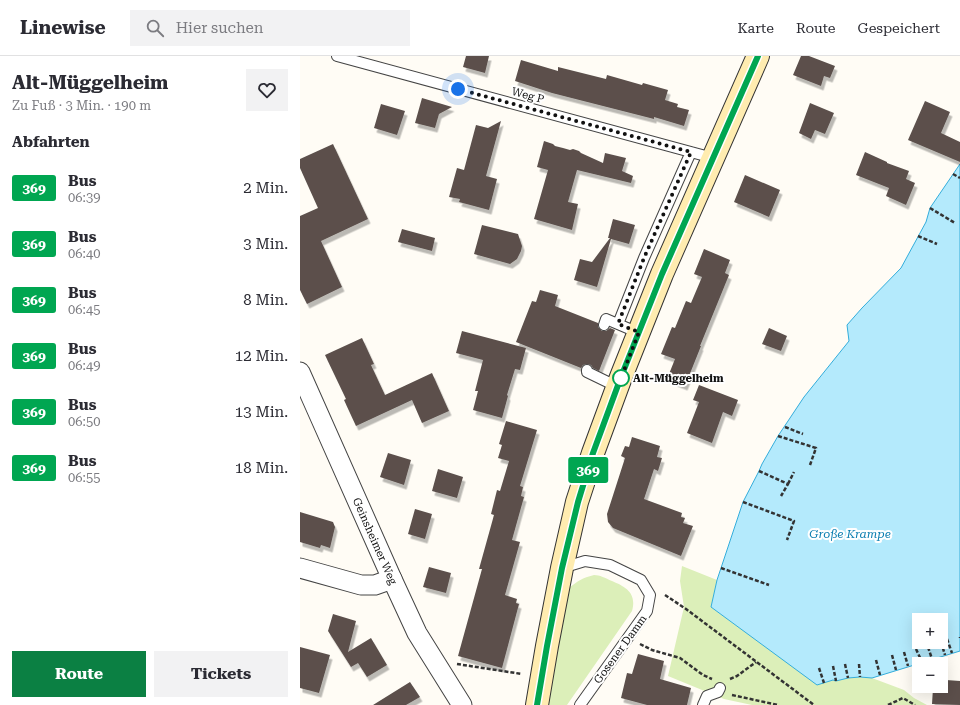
<!DOCTYPE html>
<html lang="de">
<meta charset="utf-8">
<style>
body{margin:0;font-family:"Roboto Serif",serif;background:#f2f2f3;color:#2b2b33;height:100vh;display:flex;flex-direction:column;font-size:15px;white-space:nowrap}
*{box-sizing:border-box;margin:0}
p{font-size:13px;color:#7c7c81}
.icon{flex:none;width:22px;height:22px;fill:none;stroke:currentColor;stroke-width:2;stroke-linecap:round;stroke-linejoin:round}
.map{position:relative;flex:1;overflow:hidden}
.side{display:flex;flex-direction:column;background:#fff;width:300px}
.side>*{flex:none}
.badge{padding:0 8px;border-radius:3px;font-size:14px;line-height:26px}
.controls{position:absolute;left:612px;top:557px;display:grid;gap:8px}
.controls a{display:grid;place-items:center;width:36px;height:36px;border-radius:0px;background:#fff;box-shadow:0 4px 16px #0002;font-size:20px}
.you{position:absolute;width:20px;height:20px;margin:-10px;border:3px solid #fff;border-radius:50%;background:#1a73e8;box-shadow:0 0 0 6px #1a73e833}
.map>.badge{position:absolute;translate:-50% -50%;box-shadow:0 0 0 2px #fff}
h2{padding:0 12px;font-size:15px;line-height:36px}
.round{display:grid;place-items:center;flex:none;width:42px;height:42px;border-radius:0px;background:#f2f2f3}
.headline{display:flex;align-items:center;justify-content:space-between;height:68px;padding:0 12px}
h1{font-size:19px;font-weight:700;line-height:30px}
.action{display:flex;gap:8px;margin-top:auto;padding:8px 12px}
.action a{flex:1;height:46px;border-radius:0px;background:#0b8043;color:#fff;font-size:16px;font-weight:700;line-height:46px;text-align:center}
.action a+a{background:#f2f2f3;color:#2b2b33}
ul{padding:0;list-style:none}
li{display:flex;align-items:center;gap:12px;height:56px;padding:0 12px}
li div{flex:1}
li b{display:block;font-size:15px}
li em{font-style:normal}
li .badge{min-width:44px;font-weight:700;text-align:center}
header{display:flex;align-items:center;gap:24px;box-sizing:border-box;height:56px;padding:0 20px;background:#fff;border-bottom:1px solid #e1e1e2}
header strong{font-size:19px}
nav{display:flex;gap:22px;margin-inline-start:auto;font-size:14px}
.search{width:280px;height:36px;background:#f2f2f3;display:flex;align-items:center;gap:10px;box-sizing:border-box;padding:0 14px;border-radius:0px;color:#7c7c81;font-size:15px}
main{display:flex;flex:1;min-height:0}
.map>svg:first-child{display:block}
.green{fill:#dcefb9}
.water{fill:#b4eafc;stroke:#33addb;fill-rule:evenodd}
.building{fill:#5b504c;filter:url(#shadow)}
.lines{fill:none;stroke-linecap:round;stroke-linejoin:round}
.lane-casing{stroke:#444;stroke-width:12}
.street-casing{stroke:#444;stroke-width:21}
.secondary-casing{stroke:#333;stroke-width:24}
.path{stroke:#333;stroke-width:2.5;stroke-dasharray:4 2;stroke-linecap:butt}
.lane{stroke:#fff;stroke-width:10}
.street{stroke:#fff;stroke-width:19}
.secondary{stroke:#ffecb0;stroke-width:22}
.line-casing{stroke:#fff;stroke-width:9}
.line{stroke:#00a651;stroke-width:6}
.walk{stroke:#111;stroke-width:4;stroke-dasharray:0 7.2}
.stop-dot{fill:#fff;stroke:#00a651;stroke-width:2}
.labels{text-anchor:middle;stroke-width:4;stroke-linejoin:round;paint-order:stroke}
.street-label{font-size:11px;fill:#111;stroke:#fff}
.stop-label{font-size:11px;font-weight:bold;fill:#111;stroke:#fff;text-anchor:start}
.water-label{font-size:12px;font-style:italic;fill:#0b7eb1;stroke:#fff}
</style>
<header>
<strong>Linewise</strong>
<div class="search"><svg class="icon" aria-label="search" viewBox="0 0 24 24"><circle cx="10" cy="10" r="6"/><path d="M15 15l6 6"/></svg>Hier suchen</div>
<nav><a>Karte</a><a>Route</a><a>Gespeichert</a></nav>
</header>
<main>
<section class="side">
<div class="headline"><div><h1>Alt-Müggelheim</h1><p>Zu Fuß · 3 Min. · 190 m</p></div><a class="round"><svg class="icon" aria-label="heart" viewBox="0 0 24 24"><path d="M12 20l-8-8c-3-5 5-10 8-4 3-6 11-1 8 4z"/></svg></a></div>
<h2>Abfahrten</h2>
<ul>
<li><span class="badge" style="background:#00a651;color:#fff">369</span><div><b>Bus</b><p>06:39</p></div><em>2 Min.</em></li>
<li><span class="badge" style="background:#00a651;color:#fff">369</span><div><b>Bus</b><p>06:40</p></div><em>3 Min.</em></li>
<li><span class="badge" style="background:#00a651;color:#fff">369</span><div><b>Bus</b><p>06:45</p></div><em>8 Min.</em></li>
<li><span class="badge" style="background:#00a651;color:#fff">369</span><div><b>Bus</b><p>06:49</p></div><em>12 Min.</em></li>
<li><span class="badge" style="background:#00a651;color:#fff">369</span><div><b>Bus</b><p>06:50</p></div><em>13 Min.</em></li>
<li><span class="badge" style="background:#00a651;color:#fff">369</span><div><b>Bus</b><p>06:55</p></div><em>18 Min.</em></li>
</ul>
<div class="action"><a>Route</a><a>Tickets</a></div>
</section>
<div class="map">
<svg width="660" height="649" viewBox="0 0 660 649">
<defs>
<filter id="shadow"><feDropShadow dx="2.5" dy="4.5" stdDeviation="0" flood-color="#0004"/></filter>
</defs>
<rect width="100%" height="100%" fill="#fffcf5"/>
<!-- green -->
<path class="green" d="M382,510L417,524L411,551L479,600L524,627L533,624L536,625L548,622L560,621L572,622L604,634L614,642L627,649H452L424,643L368,620L384,551L380,525Z
M294,519C300,519 305,522 312,525C326,531 337,537 332,555L267,649H246L269,532C278,525 282,522 294,519Z"/>
<!-- water -->
<path class="water" d="M660,108V595L572,622L560,621L548,622L536,625L533,624L517,629L411,551L417,524L443,446L459,415L462,408L478,380L504,341L549,285L547,269L562,252L601,212L626,166L630,152ZM619,564H641V586H619Z"/>
<!-- building -->
<path class="building" d="M166,0H189L185,17L163,11Z
M501,0H509L535,10L530,22L524,20L521,30L493,19Z
M221,4L258,15V11L306,23L307,19L342,29L343,27L368,34L365,44L378,48L377,51L389,54L384,70L354,61V63L252,37L215,25Z
M122,42L152,51L139,58L135,72L115,67Z
M625,45L650,56L641,77L660,86V106L608,84Z
M510,47L534,57L525,78L515,74L511,83L499,77Z
M81,48L105,55L97,79L74,72Z
M201,65L186,120L197,123L189,154L159,146L160,143L149,141L157,112L164,114L176,69L188,72Z
M244,85L253,88L255,90L263,92L270,94L273,93L279,95L281,97L303,107L305,97L326,102L322,115L333,120L331,127L277,114L268,146L278,148L272,174L234,163L248,114L237,111Z
M33,88L68,163L21,185L42,231L7,248L0,234V160L18,152L0,112V103Z
M565,96L587,106V107L609,115L606,123L615,127L606,149L586,140L589,132L556,119Z
M445,119L480,134L469,161L434,146Z
M313,163L335,169L329,188L311,183L297,231L274,224L280,203L292,206L310,182H308Z
M182,169L218,178L222,190L221,195L217,203L210,208L174,198Z
M102,173L135,182L132,195L98,186Z
M404,193L430,204L425,217L429,219L400,290H401L385,330L367,323L375,303L361,298L372,271L375,272L386,245L391,247L402,221L394,218Z
M240,234L258,239L255,250L298,267V271L302,275H306L310,272L315,274L299,315L293,312L291,309L287,308L283,309L281,312L216,286L232,245L236,246Z
M469,272L487,280L481,295L462,288Z
M162,275L226,292L220,314L215,313L207,339L208,340L202,362L173,354L178,335H175L183,304L156,297Z
M62,282L74,308L71,309L85,339L132,317L149,355L122,367L112,344L56,370L44,344L46,343L25,299Z
M399,329L438,344L432,360L423,356L412,387L387,377L399,346L393,344Z
M206,365L237,374L220,430L223,431L221,440L224,441L212,484L220,486L205,539L217,543L216,547L219,548L202,612L158,600L182,513H179L194,459L191,458L197,434L200,435L209,405L198,402L202,389L199,388Z
M332,381L360,390L357,401L362,402L358,415L354,413L344,443L382,457L381,461L385,462L383,467L393,470L381,500L313,472L308,466L307,458L325,402L321,400L325,390L329,391Z
M88,397L111,404L104,429L80,421Z
M138,413L163,421L157,442L132,435Z
M115,453L132,458L125,483L108,478Z
M0,456L33,466L35,471L30,492L21,489L20,492L0,486Z
M129,511L151,517L146,537L123,531Z
M33,558L56,565L48,596L71,582L87,609L67,621L58,607L51,611L28,575Z
M0,591L30,599L19,637L0,632Z
M338,598L364,605L360,623L391,632L387,649H347L321,642L327,617L332,618Z
M646,624L660,625V649L632,648L633,632L645,633Z
M110,626L120,641L106,649H73Z"/>
<g class="lines">
<!-- lane casing -->
<g class="lane-casing">
<path id="lane" d="M37,0L413,102
M318,268L344,202L391,96
M304,269L306,263L339,277
M287,314V316L318,331
M262,512L285,505L310,509L341,524L350,539L347,555L280,649
M403,649L407,640L418,636L420,632"/>
</g>
<!-- street casing -->
<g class="street-casing">
<g id="street">
<path id="s1" d="M0,316L92,523L117,577L162,649"/>
<path d="M0,512L61,529H75L92,523"/>
</g>
</g>
<!-- secondary casing -->
<g class="secondary-casing">
<path id="secondary" d="M237,649L247,590L262,512L277,446L293,397L321,321L362,218L458,0"/>
</g>
<!-- path -->
<path class="path" d="M653,118L660,122
M630,152L655,167
M618,180L637,188
M485,371L503,378
M478,380L516,392L510,409
M459,415L488,428L481,440
M488,428L494,416
M443,446L494,465L487,484
M421,512L469,529
M365,539L386,553L514,649
M660,581V582
M647,583L652,597
M641,586L645,599
M340,588L352,594L380,602L403,619L412,623
M628,591L632,603
M616,593L622,606
M604,596L608,610
M592,599L596,614
M576,604L580,619
M157,608L222,618
M545,608L548,622
M559,608L560,621
M533,610L536,625
M519,612L524,627
M430,623L437,620L456,606
M432,639L478,649
M588,649L603,642L615,649"/>
<!-- lane -->
<use href="#lane" class="lane"/>
<!-- street -->
<use href="#street" class="street"/>
<!-- secondary -->
<use href="#secondary" class="secondary"/>
</g>
<g class="lines">
<!-- line casing -->
<g class="line-casing">
<path id="line" d="M237,649L247,590L262,512L278,446L293,397L321,321L362,218L458,0"/>
</g>
<!-- line -->
<use href="#line" class="line"/>
<!-- walk -->
<path class="walk" d="M158,33L391,96L344,202L318,268L339,276L321,322"/>
</g>
<!-- markers -->
<circle class="stop-dot" cx="321" cy="322" r="8"/>
<g class="labels">
<!-- street labels -->
<g class="street-label">
<text transform="translate(228 39) rotate(15)" y="4">Weg P</text>
<text dy="4" stroke="none"><textPath href="#s1" startOffset="185">Geinsheimer Weg</textPath></text>
<text transform="translate(320 593) rotate(-54)" y="4">Gosener Damm</text>
</g>
<!-- stop labels -->
<g class="stop-label">
<text x="333" y="326">Alt-Müggelheim</text>
</g>
<!-- water labels -->
<g class="water-label">
<text x="550" y="482">Große Krampe</text>
</g>
</g>
</svg>
<div class="controls">
<a>+</a>
<a>−</a>
</div>
<div class="you" style="left:158px;top:33px"></div>
<b class="badge" style="left:288px;top:414px;background:#00a651;color:#fff">369</b>
</div>
</main>
